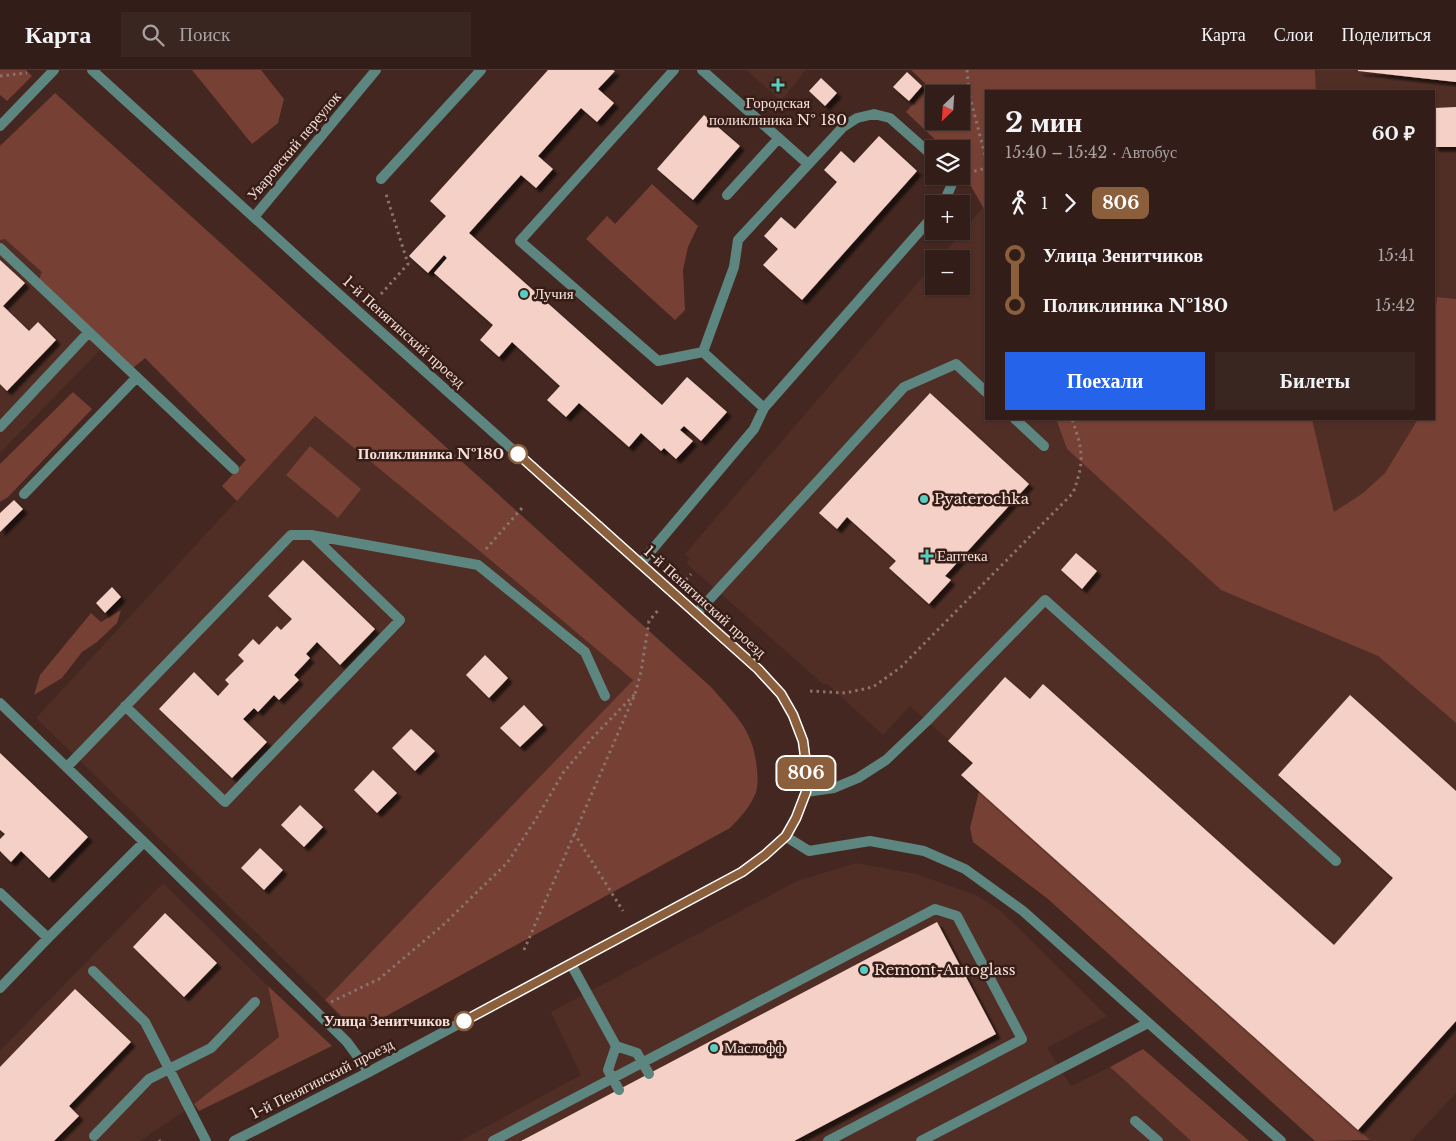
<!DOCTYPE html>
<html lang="ru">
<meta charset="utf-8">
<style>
body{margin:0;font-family:"Libre Baskerville",serif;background:#3a2621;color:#f1f3f6;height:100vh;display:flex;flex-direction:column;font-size:19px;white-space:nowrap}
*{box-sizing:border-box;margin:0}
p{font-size:16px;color:#a8a2a2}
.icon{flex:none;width:28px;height:28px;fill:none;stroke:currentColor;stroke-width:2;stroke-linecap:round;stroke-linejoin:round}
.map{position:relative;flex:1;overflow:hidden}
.sheet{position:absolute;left:985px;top:20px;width:450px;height:330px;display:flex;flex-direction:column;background:#321d18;border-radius:0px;box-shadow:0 1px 4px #0004,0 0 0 1px #4d3b37}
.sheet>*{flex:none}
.badge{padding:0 10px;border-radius:8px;font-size:18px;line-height:32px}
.needle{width:32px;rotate:205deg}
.tools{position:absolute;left:925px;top:15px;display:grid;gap:10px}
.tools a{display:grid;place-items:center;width:45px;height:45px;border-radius:0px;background:#321d18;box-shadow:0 1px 4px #0004,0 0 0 1px #4d3b37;font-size:25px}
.map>.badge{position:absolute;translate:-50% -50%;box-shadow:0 0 0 2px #fff}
.legs{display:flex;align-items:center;gap:8px;height:55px;padding:0 20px;font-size:16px}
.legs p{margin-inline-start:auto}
.head{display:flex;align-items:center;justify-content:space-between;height:85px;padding:0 20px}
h1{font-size:28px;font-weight:700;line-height:38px}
.action{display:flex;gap:10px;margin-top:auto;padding:10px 20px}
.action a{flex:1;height:58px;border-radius:0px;background:#2563eb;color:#fff;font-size:20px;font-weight:700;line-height:58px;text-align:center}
.action a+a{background:#3a2621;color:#f1f3f6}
ul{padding:0 20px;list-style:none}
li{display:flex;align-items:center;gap:18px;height:50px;font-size:19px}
li i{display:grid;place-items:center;width:8px;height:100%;margin:0 6px;background:currentColor}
li i::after{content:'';width:12px;height:12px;margin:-6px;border:4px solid;border-radius:50%;background:#321d18}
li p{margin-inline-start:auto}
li:first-child i{background:linear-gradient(#0000 50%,currentColor 0)}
li:last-child i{background:linear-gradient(currentColor 50%,#0000 0)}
header{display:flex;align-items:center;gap:30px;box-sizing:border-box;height:70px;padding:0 25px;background:#321d18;border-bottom:1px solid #4d3b37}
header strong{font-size:24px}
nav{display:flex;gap:28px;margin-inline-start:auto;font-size:18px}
.search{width:350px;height:45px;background:#3a2621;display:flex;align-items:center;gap:12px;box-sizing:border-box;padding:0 18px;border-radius:0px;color:#a8a2a2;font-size:19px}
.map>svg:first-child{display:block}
.built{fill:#502e25}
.green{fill:#764134;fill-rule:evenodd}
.building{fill:#f5d0c7;filter:url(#shadow)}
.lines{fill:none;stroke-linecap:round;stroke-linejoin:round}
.path{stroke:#8b726c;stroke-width:3;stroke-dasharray:2.5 4;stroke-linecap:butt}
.service{stroke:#5d8680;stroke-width:10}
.minor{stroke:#5d8680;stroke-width:10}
.tertiary{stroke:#5d8680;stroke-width:10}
.line-1-casing{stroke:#fff;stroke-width:11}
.line-1{stroke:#8b5e3c;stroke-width:8}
.poi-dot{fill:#57cec1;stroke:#381d16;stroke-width:2}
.stop-1-dot{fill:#fff;stroke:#8b5e3c;stroke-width:2.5}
.labels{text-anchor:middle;stroke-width:5;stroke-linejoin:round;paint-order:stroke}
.poi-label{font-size:15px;fill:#f4e1dc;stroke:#381d16;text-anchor:start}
.street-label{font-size:15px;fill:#f4e1dc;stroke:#381d16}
.stop-label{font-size:15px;font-weight:bold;fill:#f4e1dc;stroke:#381d16;text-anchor:end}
</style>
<header>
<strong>Карта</strong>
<div class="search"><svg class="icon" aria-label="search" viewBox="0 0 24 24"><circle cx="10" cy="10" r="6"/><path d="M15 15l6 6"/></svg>Поиск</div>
<nav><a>Карта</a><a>Слои</a><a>Поделиться</a></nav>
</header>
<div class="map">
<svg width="1456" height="1071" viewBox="0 0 1456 1071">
<defs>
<filter id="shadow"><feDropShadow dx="4.5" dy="4.5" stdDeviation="1" flood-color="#0009"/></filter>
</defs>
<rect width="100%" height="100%" fill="#432720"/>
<!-- built -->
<path class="built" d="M746,0H806L781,31Z
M1315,0H1456V229L1437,227L1434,252V21H1316Z
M0,73L163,215L0,383Z
M983,137L986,147V349H1056L1067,379L1221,520L1378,586L1456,653V1023L1411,1071H1371L1358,1060L961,705L973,692L910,636L883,665L827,614H823L686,493L690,489L685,484L934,194V216H961V189H939Z
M315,346L482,483L633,610L325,930L36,648Z
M1312,349H1418L1385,403L1363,423L1334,442Z
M856,793L916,804L976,825L1001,841L1107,946L1047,978L1071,1016L1110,997L1191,1071H460L581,1005L551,942L797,811Z
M163,813L268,916L279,967L189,1038L140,1071H0V981Z"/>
<!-- green -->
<path class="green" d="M0,0H26L32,6L7,31L0,25Z
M192,0H261L284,29L278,53L252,74Z
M911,0H1315L1316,21H986V147L983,137L961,99V79H945L906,42L928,16ZM934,24H961V51H934Z
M55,23L711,617C736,646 754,660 757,700C758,709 758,720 754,727C748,739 739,749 730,758L357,962L325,930L633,610L482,483L315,346L237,431L222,416L246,390L145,288L133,298L39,210L42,202L5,169L0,170V76Z
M652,114L698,156L688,177L683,200L685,240L675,250L586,169L607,146L615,154Z
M1437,227L1456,229V653L1378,586L1221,520L1067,379L1056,349H1312L1334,442L1363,423L1385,403L1418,349H1434V252Z
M73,322L92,339L8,427L0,432V394Z
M310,376L361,419L338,448L286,405Z
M121,540L117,553L97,572L82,582L62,608L34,625L40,605L91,543L101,552Z
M979,721L1370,1070L1315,1071L1048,829L973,772L970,758Z
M268,916L332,976L199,1041L194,1034L279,967Z
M1143,979L1249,1071H1191L1110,997Z"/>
<!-- building -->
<path class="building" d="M548,0H613L615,1L598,19L614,33L597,52L581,38L538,86L553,99L536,118L521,105L469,163L662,335L687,307L727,342L701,371L684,356L680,360L693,371L676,389L664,378L661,381L641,363L629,377L579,333L566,347L547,330L560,316L512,272L499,287L480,270L493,255L434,203L447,188L444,185L428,203L409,186L446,146L430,131Z
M1358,0H1456V12L1358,1Z
M907,2L922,16L909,31L893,17Z
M821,8L837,23L825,36L809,21Z
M1456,37V77H1434V38Z
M704,45L740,76L693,130L657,99Z
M879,66L917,101L802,230L763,195L778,179L764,166L781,147L795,159L837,112L824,100L841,81L854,93Z
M0,190L25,213L3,236L29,261L38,252L56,270L7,321L0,314Z
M930,323L1029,414L945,506L951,510L929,534L889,498L896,491L847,447L837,459L819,443Z
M14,430L23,439L0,462V443Z
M1076,483L1097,501L1082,519L1061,500Z
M303,490L375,559L340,595L317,572L306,584L310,588L294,605L299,610L279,630L274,625L258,642L254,638L243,649L267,672L232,708L159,639L194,602L218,626L229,614L225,610L244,591L238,585L253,569L259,575L277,556L281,560L292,549L268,526Z
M112,517L121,527L105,543L96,533Z
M485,585L508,608L489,628L466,605Z
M1005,607L1030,629L1043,614L1334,875L1393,808L1278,705L1350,625L1456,721V951L1358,1060L961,705L973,693L948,671Z
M524,635L543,655L520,677L500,658Z
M411,659L435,681L415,701L392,678Z
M0,683L88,767L49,808L21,781L11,792L0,781V769L5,764L0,760Z
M373,700L397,723L377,743L354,720Z
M300,735L323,757L304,777L281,755Z
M260,778L283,800L264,820L241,798Z
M165,843L217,893L184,927L133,877Z
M937,852L996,964L794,1071H521Z
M75,919L131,972L69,1036L79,1046L54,1071H0V997Z"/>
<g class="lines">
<!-- path -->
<path class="path" d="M967,0L969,23L986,89
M0,6L27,3
M968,103L986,98
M381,224L408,194L386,124
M486,479L522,438
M686,510L691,504
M810,621L845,623L873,617L901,597L1073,423C1085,390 1083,381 1072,349
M574,763L623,841
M524,880L635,624L641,602L649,551L660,538
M331,932L379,909L443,855L507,793L536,749L563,703L594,666L635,624
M159,1070L160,1071"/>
<!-- service -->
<path class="service" d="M674,0L520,171L658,291L703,282
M702,0L808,94
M0,56L54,0
M381,109L481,0
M727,125L779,68
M943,134L952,114L950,106
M0,178L234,399
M764,338L703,282L734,197L738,170L843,57L857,48L874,44L890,48L934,87
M1015,349L1044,376
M0,357L89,262
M24,424L137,307
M640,494L754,359L764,338L934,145
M696,544L904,317L956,294L986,322
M0,633L144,772L347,972L369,1002
M125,636L225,732L400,550L312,465
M67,697L291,465H311L478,495L585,582L605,626
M806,722L834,718L858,708L886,690L927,651L1045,530L1336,791
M785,766L809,781L870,771L924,781L965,799L1023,841L1281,1071
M0,823L48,868L144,772
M571,894L616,976L637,983L649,1004
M93,901L145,952L206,1071
M0,918L48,868
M616,976L608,1000L619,1020
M1135,1051L1158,1071
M94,1066L149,1009L211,978L255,932
M493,1071L935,839L957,846L1022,969L828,1071
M921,1071L1148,953"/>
<!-- minor -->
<path class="minor" d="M254,147L376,0"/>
<!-- tertiary -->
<path class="tertiary" d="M92,0L313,201L758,599L781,624L793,645L803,671L806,694V722L796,748L785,766L765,785L742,802L369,1002L234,1071"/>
</g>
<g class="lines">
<!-- line-1 casing -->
<g class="line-1-casing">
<path id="line-1" d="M464,951L742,802L765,785L786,766L796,748L806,722V694L803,671L793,645L781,624L758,599L518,384"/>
</g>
<!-- line-1 -->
<use href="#line-1" class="line-1"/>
</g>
<!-- markers -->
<g class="poi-dot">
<path d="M775.5 7.5h5v5h5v5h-5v5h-5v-5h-5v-5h5z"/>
<circle cx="524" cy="224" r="5"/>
<circle cx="924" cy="429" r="5"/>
<path d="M924.5 478.5h5v5h5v5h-5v5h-5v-5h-5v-5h5z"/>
<circle cx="864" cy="900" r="5"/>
<circle cx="714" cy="978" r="5"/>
</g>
<g class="stop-1-dot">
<circle cx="518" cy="384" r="9"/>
<circle cx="464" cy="951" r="9"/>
</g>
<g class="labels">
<!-- poi labels -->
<g class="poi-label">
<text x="778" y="38" text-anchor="middle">Городская<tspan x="778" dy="17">поликлиника № 180</tspan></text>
<text x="534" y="229">Лучия</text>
<text x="934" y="434">Pyaterochka</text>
<text x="937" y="491">Еаптека</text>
<text x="874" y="905">Remont-Autoglass</text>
<text x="724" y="983">Маслофф</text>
</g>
<!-- street labels -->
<g class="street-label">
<text transform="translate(294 76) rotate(-50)" y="5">Уваровский переулок</text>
<text transform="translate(404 262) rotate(42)" y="5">1-й Пенягинский проезд</text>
<text transform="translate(705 532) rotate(42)" y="5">1-й Пенягинский проезд</text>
<text transform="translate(322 1009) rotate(-27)" y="5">1-й Пенягинский проезд</text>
</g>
<!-- stop labels -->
<g class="stop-label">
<text x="504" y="389">Поликлиника №180</text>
<text x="450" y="956">Улица Зенитчиков</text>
</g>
</g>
</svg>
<div class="tools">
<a><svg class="needle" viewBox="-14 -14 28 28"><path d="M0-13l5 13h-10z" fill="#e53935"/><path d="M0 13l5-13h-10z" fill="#a8a2a2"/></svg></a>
<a><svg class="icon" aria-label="layers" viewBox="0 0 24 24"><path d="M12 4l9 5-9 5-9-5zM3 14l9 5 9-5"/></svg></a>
<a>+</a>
<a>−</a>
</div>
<b class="badge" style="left:806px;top:703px;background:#8b5e3c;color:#fff">806</b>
<section class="sheet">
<div class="head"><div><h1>2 мин</h1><p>15:40 – 15:42 · Автобус</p></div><b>60 ₽</b></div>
<div class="legs"><svg class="icon" aria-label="walk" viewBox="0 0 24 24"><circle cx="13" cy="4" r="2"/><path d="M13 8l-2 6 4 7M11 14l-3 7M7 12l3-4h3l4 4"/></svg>1<svg class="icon" aria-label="forward" viewBox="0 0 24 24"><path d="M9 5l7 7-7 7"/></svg><b class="badge" style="background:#8b5e3c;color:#fff">806</b></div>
<ul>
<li><i style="color:#8b5e3c"></i><b>Улица Зенитчиков</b><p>15:41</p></li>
<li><i style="color:#8b5e3c"></i><b>Поликлиника №180</b><p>15:42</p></li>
</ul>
<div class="action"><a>Поехали</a><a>Билеты</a></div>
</section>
</div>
